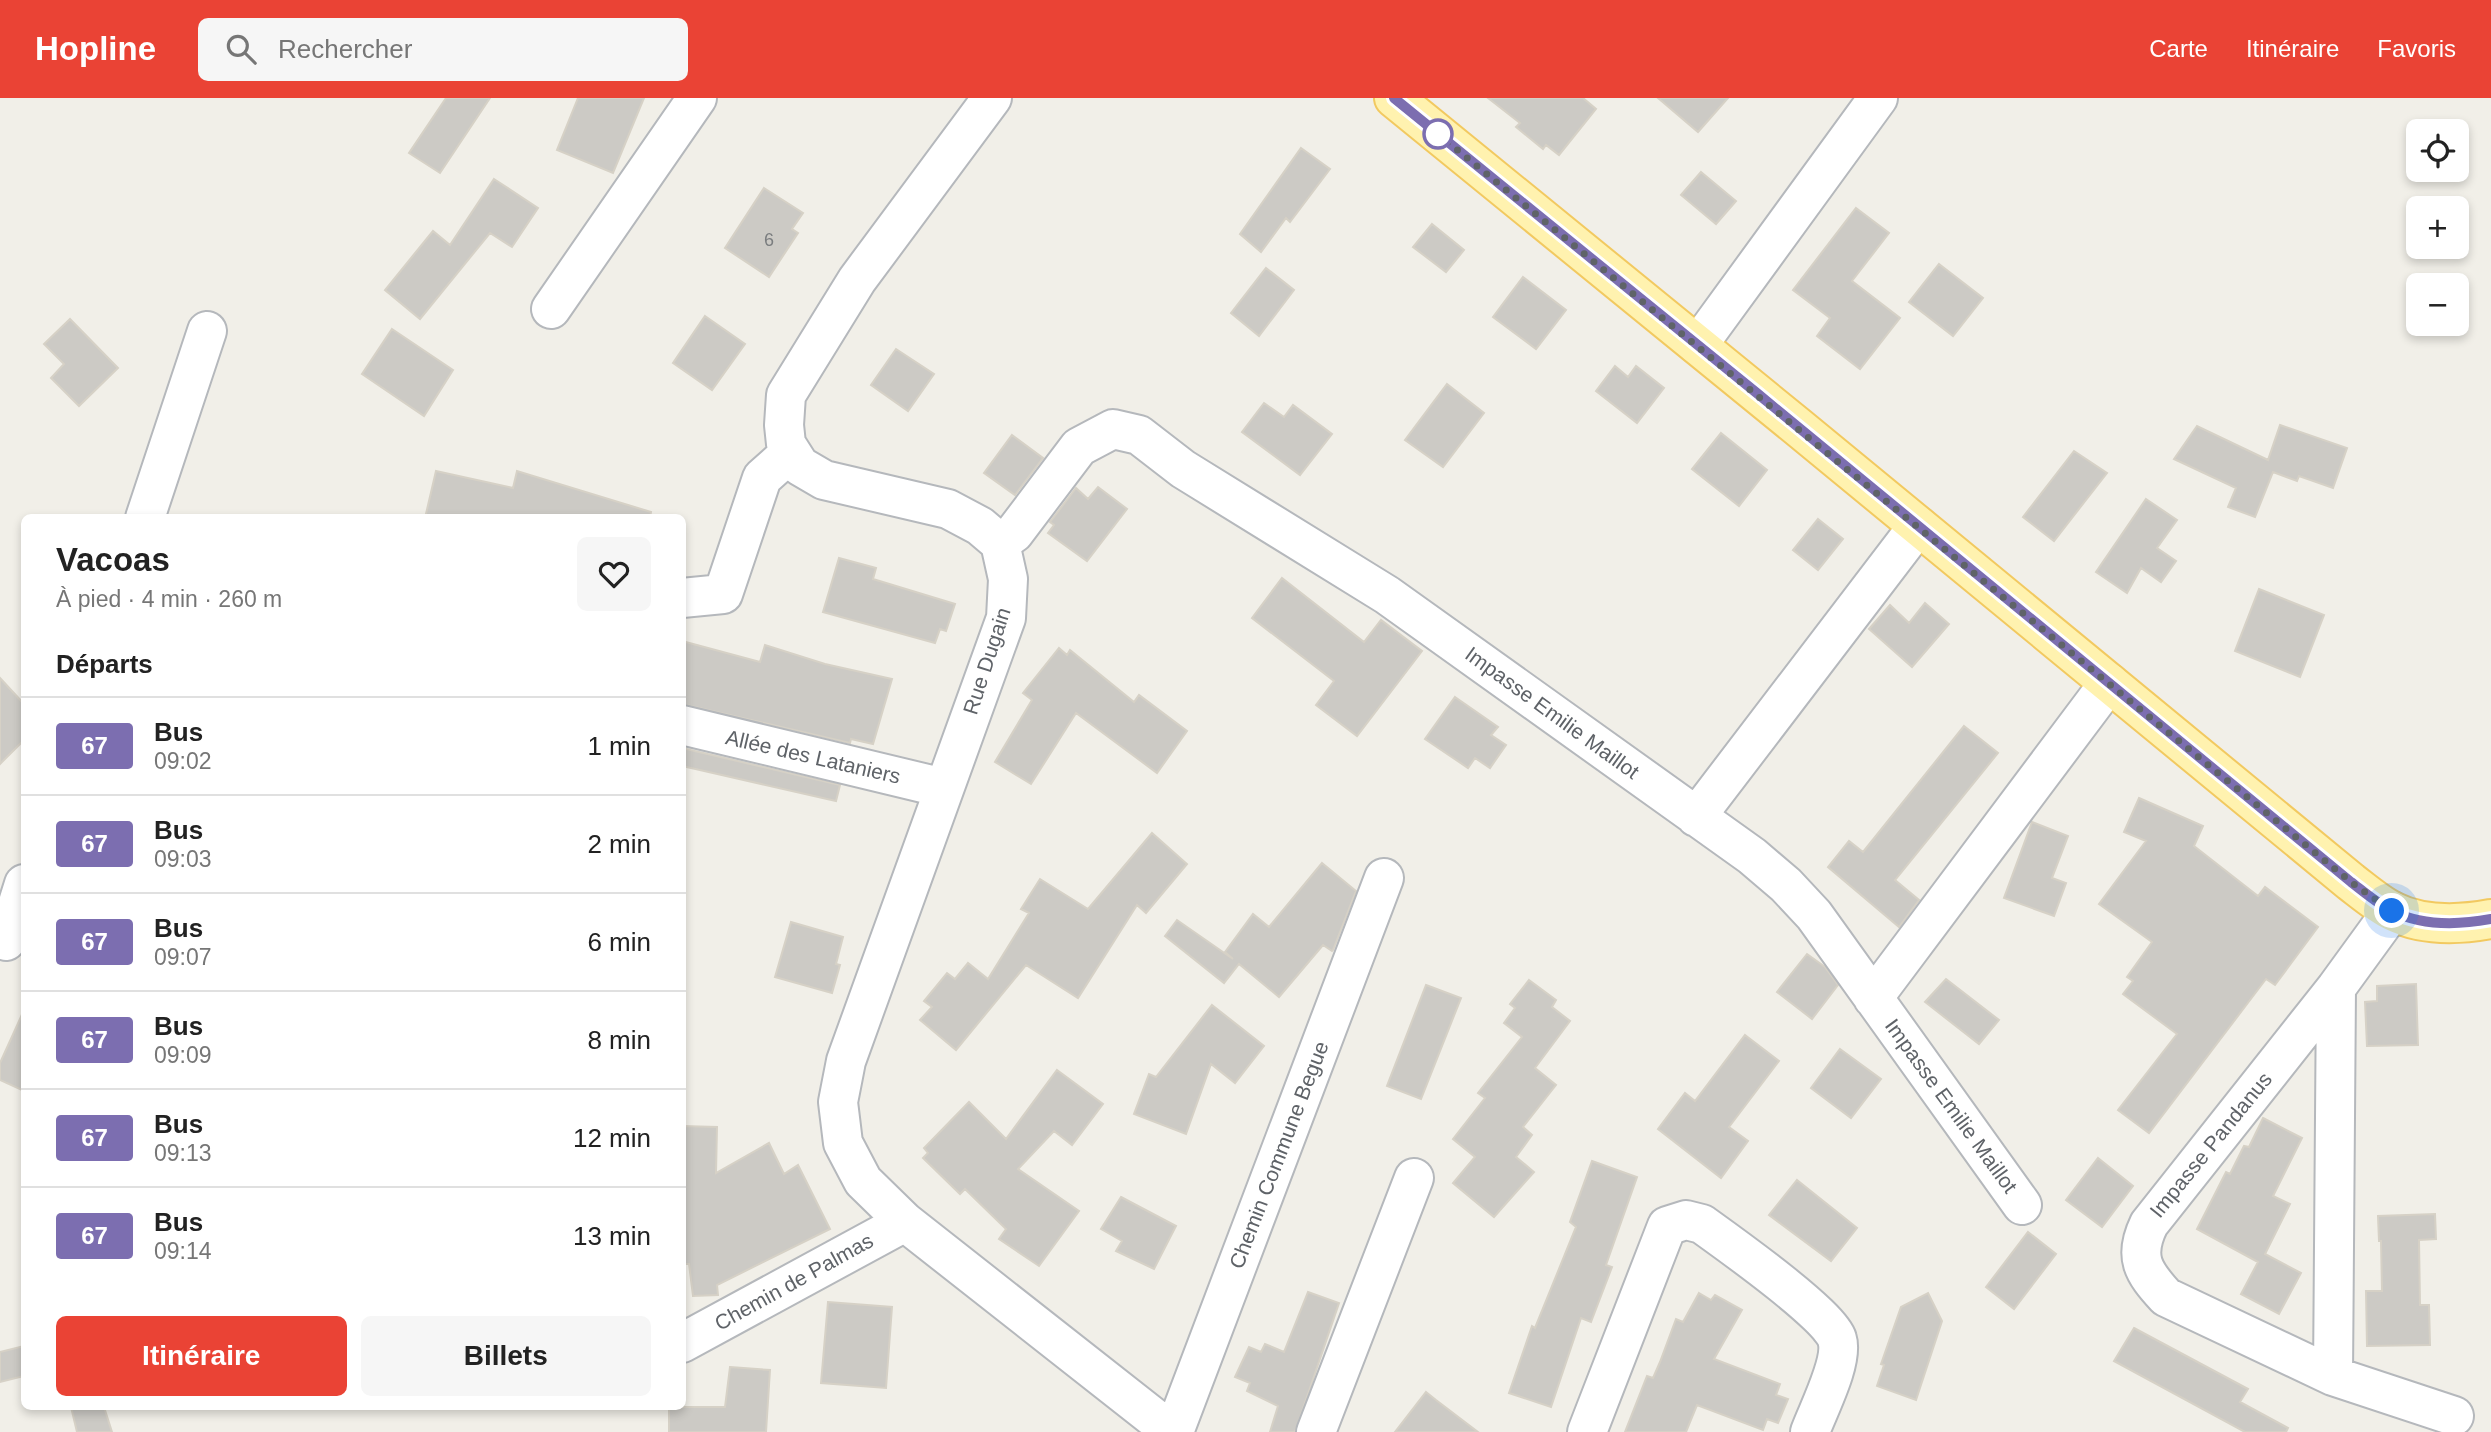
<!DOCTYPE html>
<html lang="fr">
<meta charset="utf-8">
<style>
body{margin:0;font-family:Arial,sans-serif;background:#f6f6f6;color:#222;height:100vh;display:flex;flex-direction:column;font-size:26px;white-space:nowrap}
*{box-sizing:border-box;margin:0}
p{font-size:23px;color:#767676}
.icon{flex:none;width:38px;height:38px;fill:none;stroke:currentColor;stroke-width:2;stroke-linecap:round;stroke-linejoin:round}
.map{position:relative;flex:1;overflow:hidden}
.drawer{position:absolute;left:21px;top:416px;width:665px;height:896px;display:flex;flex-direction:column;background:#fff;border-radius:10px;box-shadow:0 4px 10px #0003}
.drawer>*{flex:none}
.badge{padding:0 14px;border-radius:5px;font-size:24px;line-height:46px}
.controls{position:absolute;left:2406px;top:21px;display:grid;gap:14px}
.controls a{display:grid;place-items:center;width:63px;height:63px;border-radius:10px;background:#fff;box-shadow:0 4px 10px #0003;font-size:35px}
.you{position:absolute;width:35px;height:35px;margin:-18px;border:5px solid #fff;border-radius:50%;background:#1a73e8;box-shadow:0 0 0 10px #1a73e833}
.map>.badge{position:absolute;translate:-50% -50%;box-shadow:0 0 0 4px #fff}
h2{padding:0 35px;font-size:26px;line-height:63px}
.round{display:grid;place-items:center;flex:none;width:74px;height:74px;border-radius:10px;background:#f6f6f6}
.headline{display:flex;align-items:center;justify-content:space-between;height:119px;padding:0 35px}
h1{font-size:33px;font-weight:700;line-height:52px}
.cta{display:flex;gap:14px;margin-top:auto;padding:14px 35px}
.cta a{flex:1;height:80px;border-radius:10px;background:#ea4335;color:#fff;font-size:28px;font-weight:700;line-height:80px;text-align:center}
.cta a+a{background:#f6f6f6;color:#222}
ul{padding:0;list-style:none}
li{display:flex;align-items:center;gap:21px;height:98px;padding:0 35px;border-top:2px solid #e0e0e0}
li div{flex:1}
li b{display:block;font-size:26px}
li em{font-style:normal}
li .badge{min-width:77px;font-weight:700;text-align:center}
header{display:flex;align-items:center;gap:42px;box-sizing:border-box;height:98px;padding:0 35px;background:#ea4335;color:#fff}
header strong{font-size:33px}
nav{display:flex;gap:38px;margin-inline-start:auto;font-size:24px}
.search{width:490px;height:63px;background:#f6f6f6;display:flex;align-items:center;gap:18px;box-sizing:border-box;padding:0 24px;border-radius:10px;color:#767676;font-size:26px}
.map>svg:first-child{display:block}
.building{fill:#cccac5;stroke:#d6d1c6;stroke-width:2}
.lines{fill:none;stroke-linecap:round;stroke-linejoin:round}
.minor-casing{stroke:#b5b8bc;stroke-width:42}
.major-casing{stroke:#f2c960;stroke-width:42}
.minor{stroke:#fff;stroke-width:38}
.major{stroke:#fff2af;stroke-width:38}
.line-casing{stroke:#fff;stroke-width:16}
.line{stroke:#7c6eb0;stroke-width:10}
.walk{stroke:#5f6368;stroke-width:7;stroke-dasharray:0 12.6}
.stop-dot{fill:#fff;stroke:#7c6eb0;stroke-width:3.5}
.labels{text-anchor:middle;stroke-width:6;stroke-linejoin:round;paint-order:stroke}
.number-label{font-size:18px;fill:#7a7d7f}
.street-label{font-size:21px;fill:#5f6368;stroke:#fff}
</style>
<header>
<strong>Hopline</strong>
<div class="search"><svg class="icon" aria-label="search" viewBox="0 0 24 24"><circle cx="10" cy="10" r="6"/><path d="M15 15l6 6"/></svg>Rechercher</div>
<nav><a>Carte</a><a>Itinéraire</a><a>Favoris</a></nav>
</header>
<div class="map">
<svg width="2491" height="1334" viewBox="0 0 2491 1334">
<rect width="100%" height="100%" fill="#f1efe8"/>
<!-- building -->
<path class="building" d="M446,0H490L440,75L409,55Z
M578,0H644L613,75L557,52Z
M1488,0H1583L1596,11L1559,57L1546,47L1543,51L1516,29L1520,25Z
M1658,0H1728L1698,34Z
M1301,50L1330,71L1290,124L1286,120L1261,154L1240,136Z
M1701,74L1736,103L1716,126L1681,97Z
M494,81L538,110L512,149L490,135L420,221L385,192L433,133L450,147Z
M764,90L803,115L792,131L798,135L769,179L725,150Z
M1856,110L1889,135L1852,183L1900,220L1860,271L1817,238L1830,220L1793,192Z
M1432,126L1464,152L1446,174L1413,149Z
M1939,166L1983,200L1953,238L1909,204Z
M1266,170L1294,192L1259,238L1231,215Z
M1523,179L1566,212L1536,251L1493,219Z
M705,218L745,246L712,292L673,265Z
M70,221L118,270L79,308L51,280L64,266L44,246Z
M392,231L453,272L424,318L362,276Z
M896,251L934,276L908,313L871,287Z
M1615,268L1628,279L1636,268L1664,290L1637,325L1596,293Z
M1447,286L1484,315L1443,369L1405,342Z
M1264,305L1284,319L1293,307L1332,336L1300,377L1242,334Z
M2280,327L2347,350L2333,390L2299,378L2297,383L2273,374L2255,419L2228,409L2236,390L2174,361L2197,328L2268,362Z
M1721,335L1767,372L1739,408L1692,371Z
M1012,337L1043,360L1015,397L984,375Z
M2074,353L2107,375L2054,443L2023,419Z
M436,373L513,390L517,373L651,414L650,420H425Z
M1098,389L1127,411L1087,463L1048,435L1054,427L1050,424L1076,390L1088,401Z
M2146,401L2177,422L2157,450L2176,463L2161,484L2141,470L2127,495L2096,474Z
M1818,421L1843,441L1818,472L1793,452Z
M839,460L876,470L873,481L955,506L946,533L940,531L935,545L823,514Z
M1282,480L1364,544L1381,522L1422,553L1357,638L1316,607L1334,583L1252,520Z
M2259,491L2324,517L2300,579L2235,553Z
M1925,505L1949,526L1912,569L1869,531L1890,507L1909,525Z
M682,543L760,564L765,547L825,566L892,581L873,646L851,641L850,645L682,606Z
M1059,550L1067,557L1070,552L1134,604L1139,597L1187,633L1157,675L1076,615L1031,686L995,664L1032,602L1023,595Z
M0,580L24,606V642L0,666Z
M1455,599L1498,629L1491,637L1506,647L1490,670L1475,660L1468,670L1425,641Z
M1964,628L1998,655L1895,782L1919,802L1899,829L1828,769L1849,743L1863,754Z
M682,650L840,687L836,703L682,668Z
M2139,700L2203,728L2194,748L2258,798L2265,789L2318,829L2275,887L2266,881L2149,1035L2118,1012L2177,936L2123,896L2133,883L2127,879L2152,844L2099,806L2146,743L2124,734Z
M2032,724L2068,738L2052,780L2066,785L2054,818L2004,800Z
M1152,735L1187,766L1146,815L1137,807L1078,900L1026,867L956,952L920,922L932,909L924,903L947,875L955,881L968,865L988,881L1029,815L1021,811L1040,781L1088,811Z
M1322,765L1356,793L1333,852L1332,853L1323,847L1279,899L1239,866L1224,885L1165,838L1177,822L1233,861L1225,854L1253,816L1269,829Z
M791,824L843,839L836,866L840,867L832,895L775,879Z
M1807,856L1825,869L1838,887L1812,921L1777,894Z
M1946,881L1999,922L1979,946L1925,904Z
M1529,882L1556,902L1552,909L1570,923L1535,970L1556,987L1523,1029L1532,1037L1516,1059L1534,1074L1494,1119L1453,1085L1475,1059L1453,1041L1485,1000L1478,995L1522,939L1504,925L1515,910L1510,906Z
M2416,886L2418,947L2367,948L2365,904L2377,903V888Z
M1426,887L1461,900L1421,1001L1387,988Z
M1212,907L1264,948L1235,985L1211,966L1186,1036L1134,1016L1149,976L1156,979Z
M24,912V993L0,982V965Z
M1745,937L1779,963L1729,1029L1748,1043L1721,1080L1658,1031L1685,995L1695,1003Z
M1840,951L1881,981L1851,1020L1811,990Z
M1057,972L1103,1006L1072,1047L1054,1033L1018,1071L1079,1113L1039,1168L999,1141L1006,1131L965,1091L960,1096L923,1060L928,1055L924,1050L969,1004L1006,1041Z
M2263,1020L2302,1040L2273,1098L2290,1106L2265,1156L2301,1175L2279,1216L2241,1196L2258,1164L2197,1131L2226,1074L2230,1076L2244,1048L2249,1049Z
M682,1028L717,1029L716,1075L769,1045L784,1076L798,1067L830,1131L717,1187L718,1197L693,1198L689,1166H684L685,1077H682Z
M2098,1060L2133,1088L2102,1129L2066,1102Z
M1592,1063L1637,1079L1606,1167L1612,1169L1591,1224L1581,1220L1551,1309L1509,1295L1532,1228L1535,1230L1576,1129L1570,1124Z
M1797,1082L1857,1130L1831,1163L1769,1117Z
M1121,1099L1176,1128L1154,1171L1116,1153L1122,1143L1101,1131Z
M2435,1116L2436,1141L2419,1142L2420,1207H2429L2430,1247L2367,1248L2366,1193H2382L2381,1143H2379L2378,1118Z
M2028,1134L2056,1156L2014,1211L1986,1189Z
M1308,1194L1339,1205L1295,1334H1270L1278,1308L1247,1293L1250,1285L1235,1279L1249,1249L1261,1254L1265,1246L1284,1254Z
M1699,1195L1711,1202L1715,1197L1742,1212L1714,1261L1780,1286L1776,1297L1788,1301L1778,1325L1767,1321L1763,1332L1697,1307L1686,1334H1625L1647,1278L1653,1280L1660,1264L1676,1221L1683,1224Z
M1928,1195L1942,1223L1916,1302L1877,1288L1884,1267L1881,1266L1901,1209Z
M828,1204L892,1209L886,1290L821,1285Z
M2134,1230L2248,1291L2240,1304L2288,1330L2286,1334H2245L2114,1263Z
M24,1248V1278L0,1284V1254Z
M730,1269L770,1272L766,1334H669V1309H725Z
M1426,1294L1436,1302L1478,1334H1395Z
M71,1309H104L112,1334H77Z"/>
<g class="lines">
<!-- minor casing -->
<g class="minor-casing">
<path id="minor" d="M992,0L857,182L786,297L784,327L786,346L800,368L824,382L948,411L980,428L1000,445L1008,481L1006,520L846,963L838,1004L843,1045L863,1083L905,1124L1172,1334
M551,211L697,0
M1698,247L1878,0
M145,420L207,233
M1000,445L1014,435L1079,349L1113,331L1139,337L1183,371L1387,497L1752,758L1786,787L1814,817L2022,1107
M682,500L723,496L762,380L791,354
M682,627L944,690
M1696,719L1918,428
M2392,813L2336,890L2149,1126C2133,1159 2143,1174 2166,1199L2333,1278L2454,1318
M6,843L24,786
M1873,900L2109,585
M682,1245L905,1124
M2333,1278L2336,890
M1174,1334L1384,780
M1316,1334L1414,1080
M1587,1334L1667,1128L1686,1122L1702,1126C1727,1144 1830,1217 1837,1241C1844,1263 1818,1312 1810,1334"/>
</g>
<!-- major casing -->
<g class="major-casing">
<path id="major" d="M1394,0L1798,329L2351,784C2364,794 2378,806 2392,813C2422,828 2459,827 2491,821"/>
</g>
<!-- minor -->
<use href="#minor" class="minor"/>
<!-- major -->
<use href="#major" class="major"/>
</g>
<g class="lines">
<!-- line casing -->
<g class="line-casing">
<path id="line" d="M1394,0L1758,296L2351,784C2364,794 2378,806 2392,813C2422,828 2459,827 2491,821"/>
</g>
<!-- line -->
<use href="#line" class="line"/>
<!-- walk -->
<path class="walk" d="M1438,36L2351,784L2392,813"/>
</g>
<!-- markers -->
<circle class="stop-dot" cx="1438" cy="36" r="14"/>
<g class="labels">
<!-- number labels -->
<g class="number-label">
<text x="769" y="148">6</text>
</g>
<!-- street labels -->
<g class="street-label">
<text transform="translate(987 563) rotate(-72)" y="7">Rue Dugain</text>
<text transform="translate(1552 615) rotate(36)" y="7">Impasse Emilie Maillot</text>
<text transform="translate(813 659) rotate(13)" y="7">Allée des Lataniers</text>
<text transform="translate(1951 1008) rotate(54)" y="7">Impasse Emilie Maillot</text>
<text transform="translate(2211 1047) rotate(-51)" y="7">Impasse Pandanus</text>
<text transform="translate(1279 1057) rotate(-69)" y="7">Chemin Commune Begue</text>
<text transform="translate(794 1184) rotate(-29)" y="7">Chemin de Palmas</text>
</g>
</g>
</svg>
<div class="controls">
<a><svg class="icon" aria-label="locate" viewBox="0 0 24 24"><circle cx="12" cy="12" r="6"/><path d="M12 2v4M12 18v4M2 12h4M18 12h4"/></svg></a>
<a>+</a>
<a>−</a>
</div>
<div class="you" style="left:2392px;top:813px"></div>
<section class="drawer">
<div class="headline"><div><h1>Vacoas</h1><p>À pied · 4 min · 260 m</p></div><a class="round"><svg class="icon" aria-label="heart" viewBox="0 0 24 24"><path d="M12 20l-8-8c-3-5 5-10 8-4 3-6 11-1 8 4z"/></svg></a></div>
<h2>Départs</h2>
<ul>
<li><span class="badge" style="background:#7c6eb0;color:#fff">67</span><div><b>Bus</b><p>09:02</p></div><em>1 min</em></li>
<li><span class="badge" style="background:#7c6eb0;color:#fff">67</span><div><b>Bus</b><p>09:03</p></div><em>2 min</em></li>
<li><span class="badge" style="background:#7c6eb0;color:#fff">67</span><div><b>Bus</b><p>09:07</p></div><em>6 min</em></li>
<li><span class="badge" style="background:#7c6eb0;color:#fff">67</span><div><b>Bus</b><p>09:09</p></div><em>8 min</em></li>
<li><span class="badge" style="background:#7c6eb0;color:#fff">67</span><div><b>Bus</b><p>09:13</p></div><em>12 min</em></li>
<li><span class="badge" style="background:#7c6eb0;color:#fff">67</span><div><b>Bus</b><p>09:14</p></div><em>13 min</em></li>
</ul>
<div class="cta"><a>Itinéraire</a><a>Billets</a></div>
</section>
</div>
